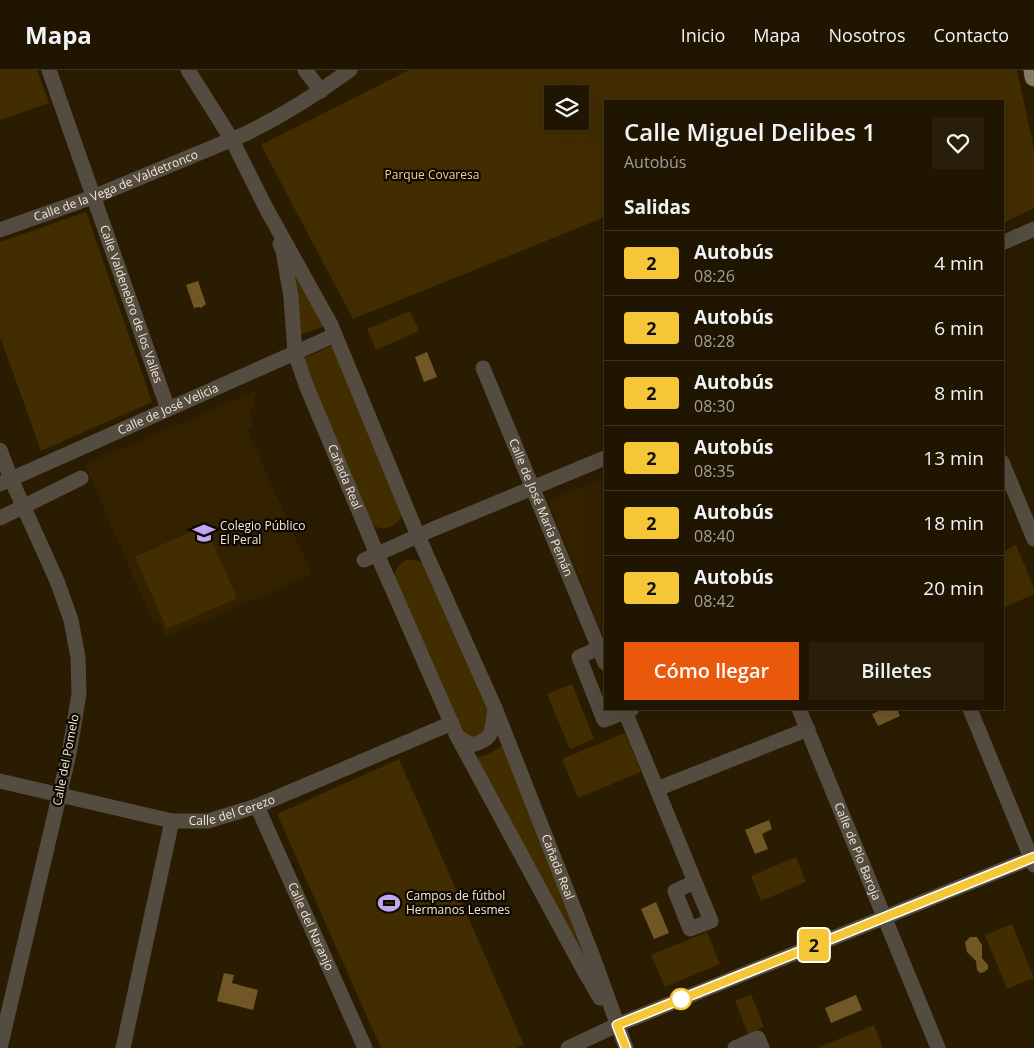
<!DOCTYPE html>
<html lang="es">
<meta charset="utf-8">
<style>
body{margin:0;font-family:"Open Sans",sans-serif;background:#281e0a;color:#f1f3f6;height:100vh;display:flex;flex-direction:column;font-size:19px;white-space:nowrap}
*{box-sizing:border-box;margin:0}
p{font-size:16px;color:#a29f99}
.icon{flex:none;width:28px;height:28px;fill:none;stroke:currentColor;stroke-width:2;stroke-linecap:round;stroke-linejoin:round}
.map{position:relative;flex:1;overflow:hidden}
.drawer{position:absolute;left:604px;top:30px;width:400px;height:610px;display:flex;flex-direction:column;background:#201500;border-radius:0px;box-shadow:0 5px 20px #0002,0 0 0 1px #3d3422}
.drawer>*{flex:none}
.badge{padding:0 10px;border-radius:4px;font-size:18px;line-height:32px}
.fabs{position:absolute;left:544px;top:15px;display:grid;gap:10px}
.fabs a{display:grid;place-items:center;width:45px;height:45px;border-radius:0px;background:#201500;box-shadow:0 5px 20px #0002,0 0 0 1px #3d3422;font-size:25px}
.map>.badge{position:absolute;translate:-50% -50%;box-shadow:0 0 0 2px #fff}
h2{padding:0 20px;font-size:19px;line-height:45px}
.round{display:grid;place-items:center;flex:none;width:52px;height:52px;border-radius:0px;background:#281e0a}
.head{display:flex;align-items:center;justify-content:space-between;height:85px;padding:0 20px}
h1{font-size:24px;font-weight:600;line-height:38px}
.action{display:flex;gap:10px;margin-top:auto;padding:10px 20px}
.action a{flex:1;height:58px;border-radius:0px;background:#ea580c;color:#fff;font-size:20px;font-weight:600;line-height:58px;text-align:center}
.action a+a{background:#281e0a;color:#f1f3f6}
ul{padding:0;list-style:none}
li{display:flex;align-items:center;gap:15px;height:65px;padding:0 20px;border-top:1px solid #3d3422}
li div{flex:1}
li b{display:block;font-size:19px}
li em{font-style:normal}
li .badge{min-width:55px;font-weight:700;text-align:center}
header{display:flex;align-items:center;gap:30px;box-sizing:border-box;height:70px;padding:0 25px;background:#201500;border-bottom:1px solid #3d3422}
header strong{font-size:24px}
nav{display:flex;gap:28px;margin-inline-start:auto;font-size:18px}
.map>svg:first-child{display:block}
.built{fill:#332100}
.green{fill:#422d01;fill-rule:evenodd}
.water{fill:#715726}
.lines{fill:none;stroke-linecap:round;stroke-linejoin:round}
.minor{stroke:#544c40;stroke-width:15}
.major{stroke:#887a60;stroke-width:19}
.line-casing{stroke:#fff;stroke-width:11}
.line{stroke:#f5c636;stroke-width:8}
.stop-dot{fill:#fff;stroke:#f5c636;stroke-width:2.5}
.labels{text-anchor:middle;stroke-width:4.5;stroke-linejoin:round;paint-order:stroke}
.park-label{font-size:12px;fill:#f6d190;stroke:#0e0801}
.street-label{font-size:12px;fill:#f2e8d7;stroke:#0e0801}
.poi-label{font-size:12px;fill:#f2e8d7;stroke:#0e0801;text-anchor:start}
</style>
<header>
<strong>Mapa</strong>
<nav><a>Inicio</a><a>Mapa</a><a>Nosotros</a><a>Contacto</a></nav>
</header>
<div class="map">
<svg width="1034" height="978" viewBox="0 0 1034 978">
<rect width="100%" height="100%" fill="#2a1c00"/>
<!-- built -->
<path class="built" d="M257,320L250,346L254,355L247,360L312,504L166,567L159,550L153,552L85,395Z
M605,408V571L548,431Z"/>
<!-- green -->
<path class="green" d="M0,0H37L49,33L0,50Z
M409,0H1017L1034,79V138L1003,153L1002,31H605V147L353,249L261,75ZM552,24H580V51H552Z
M86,142L152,332L41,381L1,269H0V172Z
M293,192L325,256L297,266Z
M410,241L419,261L376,280L367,259Z
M334,275L402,445C396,459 380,462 369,453L300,290Z
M205,455L237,528L167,559L135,487Z
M1016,475L1034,518V524L1003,538V481Z
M407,489L418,491L422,493L489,642L483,663C476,667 470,668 462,665L393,506L398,496Z
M572,614L594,669L570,679L547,624Z
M625,663L641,702L578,728L562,689Z
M502,675L590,898L471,688C483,687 493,683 502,675Z
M399,689L524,975L516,978H381L277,744Z
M796,787L806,812L761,831L751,806Z
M1012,854L1034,908L1007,919L985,865Z
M707,862L720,894L665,917L651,885Z
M751,924L764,957L748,964L735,931Z
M874,955L883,978H819V977Z"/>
<!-- water -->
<path class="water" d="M198,211L206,234L201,238L199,237L194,238L186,215Z
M427,282L437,307L424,312L415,287Z
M883,639H897L900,646L878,656L872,644Z
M769,750L772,759L762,764L768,779L755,784L745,760Z
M656,832L669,863L654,869L641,839Z
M970,867H977L982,875V888L988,895V899L984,902L980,903L977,900L976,891L967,882L965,872Z
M224,903L234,905L232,913L258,920L253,940L217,931Z
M856,925L862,940L831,953L825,938Z"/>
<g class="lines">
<!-- minor -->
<g class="minor">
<path id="s1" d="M49,0L168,339"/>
<path id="s2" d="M188,0L232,70L266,138L331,255L418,466L495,638L593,887L626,978"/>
<path d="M305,0L321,21"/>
<path id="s3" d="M0,160L93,127L245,64C282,46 317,24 350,0"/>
<path d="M1002,173L1034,159"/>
<path id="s4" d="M280,174L283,181L291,227L295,283L306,315L377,484L457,666L582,897L600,928"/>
<path id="s5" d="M483,298L605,593"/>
<path d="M0,380L11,409L57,511L71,550L78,587L79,624L69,684L0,978"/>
<path d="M1002,392L1034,469"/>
<path id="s6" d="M0,414L335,265"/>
<path d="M0,448L81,408"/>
<path d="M364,490L431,460L605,388"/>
<path d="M599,578L579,587L604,650L632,639"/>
<path d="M624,639L711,851L690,859L675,821L695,812"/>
<path id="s7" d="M799,639L938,978"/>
<path d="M970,639L1034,795"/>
<path d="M457,666L471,675C495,669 491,661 495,639"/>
<path id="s8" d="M0,711L172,751H208L257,736L452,653"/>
<path d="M657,719L808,659"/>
<path id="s9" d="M257,736L365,978"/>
<path d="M123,978L172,751"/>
<path d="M568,978L617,955L1034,787"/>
<path d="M735,978L758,968L762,978"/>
</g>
<!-- major -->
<path class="major" d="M1033,0L1034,7"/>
</g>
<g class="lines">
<!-- line casing -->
<g class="line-casing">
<path id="line" d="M626,978L617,955L1034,787"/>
</g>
<!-- line -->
<use href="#line" class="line"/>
</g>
<!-- icons -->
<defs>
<g id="school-bare" transform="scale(1.725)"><path d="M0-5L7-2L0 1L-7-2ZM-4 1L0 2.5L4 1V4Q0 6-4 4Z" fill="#c1a8f3" stroke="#0e0801" stroke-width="2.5" paint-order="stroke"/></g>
<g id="stadium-bare" transform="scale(1.725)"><path d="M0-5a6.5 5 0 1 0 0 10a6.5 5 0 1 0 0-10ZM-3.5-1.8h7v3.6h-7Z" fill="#c1a8f3" stroke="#0e0801" stroke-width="2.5" paint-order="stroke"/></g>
</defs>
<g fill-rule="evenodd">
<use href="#school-bare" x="204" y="463"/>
<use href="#stadium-bare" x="389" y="833"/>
</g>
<!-- markers -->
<circle class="stop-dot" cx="681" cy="929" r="10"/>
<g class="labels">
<!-- park labels -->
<g class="park-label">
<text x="432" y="109">Parque Covaresa</text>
</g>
<!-- street labels -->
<g class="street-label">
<text dy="4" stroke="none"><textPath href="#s3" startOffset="124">Calle de la Vega de Valdetronco</textPath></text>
<text dy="4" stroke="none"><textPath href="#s1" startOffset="248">Calle Valdenebro de los Valles</textPath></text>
<text dy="4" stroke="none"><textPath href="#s6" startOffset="184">Calle de José Velicia</textPath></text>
<text dy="4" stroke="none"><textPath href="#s4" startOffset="244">Cañada Real</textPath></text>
<text dy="4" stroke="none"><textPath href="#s5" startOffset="151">Calle de José María Pemán</textPath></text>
<text transform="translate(66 690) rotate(-79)" y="4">Calle del Pomelo</text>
<text dy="4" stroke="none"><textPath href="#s8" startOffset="238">Calle del Cerezo</textPath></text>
<text dy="4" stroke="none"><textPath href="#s7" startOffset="154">Calle de Pío Baroja</textPath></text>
<text dy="4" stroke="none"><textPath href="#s2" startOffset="880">Cañada Real</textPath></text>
<text dy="4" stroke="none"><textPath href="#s9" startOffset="132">Calle del Naranjo</textPath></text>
</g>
<!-- poi labels -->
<g class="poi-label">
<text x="220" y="460">Colegio Público<tspan x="220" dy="14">El Peral</tspan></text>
<text x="406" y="830">Campos de fútbol<tspan x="406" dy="14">Hermanos Lesmes</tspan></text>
</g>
</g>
</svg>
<div class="fabs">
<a><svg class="icon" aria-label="layers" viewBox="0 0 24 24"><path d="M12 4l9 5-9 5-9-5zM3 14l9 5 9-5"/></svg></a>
</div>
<b class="badge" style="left:814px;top:875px;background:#f5c636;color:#111">2</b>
<section class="drawer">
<div class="head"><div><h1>Calle Miguel Delibes 1</h1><p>Autobús</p></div><a class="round"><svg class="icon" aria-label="heart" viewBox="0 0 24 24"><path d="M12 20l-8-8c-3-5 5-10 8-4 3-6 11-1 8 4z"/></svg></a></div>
<h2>Salidas</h2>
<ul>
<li><span class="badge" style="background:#f5c636;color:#111">2</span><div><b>Autobús</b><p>08:26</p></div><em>4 min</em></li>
<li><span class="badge" style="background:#f5c636;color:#111">2</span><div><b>Autobús</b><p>08:28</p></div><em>6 min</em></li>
<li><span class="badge" style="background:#f5c636;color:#111">2</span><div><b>Autobús</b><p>08:30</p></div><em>8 min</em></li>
<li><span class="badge" style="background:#f5c636;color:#111">2</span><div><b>Autobús</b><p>08:35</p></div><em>13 min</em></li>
<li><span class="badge" style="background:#f5c636;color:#111">2</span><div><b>Autobús</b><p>08:40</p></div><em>18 min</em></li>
<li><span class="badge" style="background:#f5c636;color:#111">2</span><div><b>Autobús</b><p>08:42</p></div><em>20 min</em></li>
</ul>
<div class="action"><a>Cómo llegar</a><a>Billetes</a></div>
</section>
</div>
